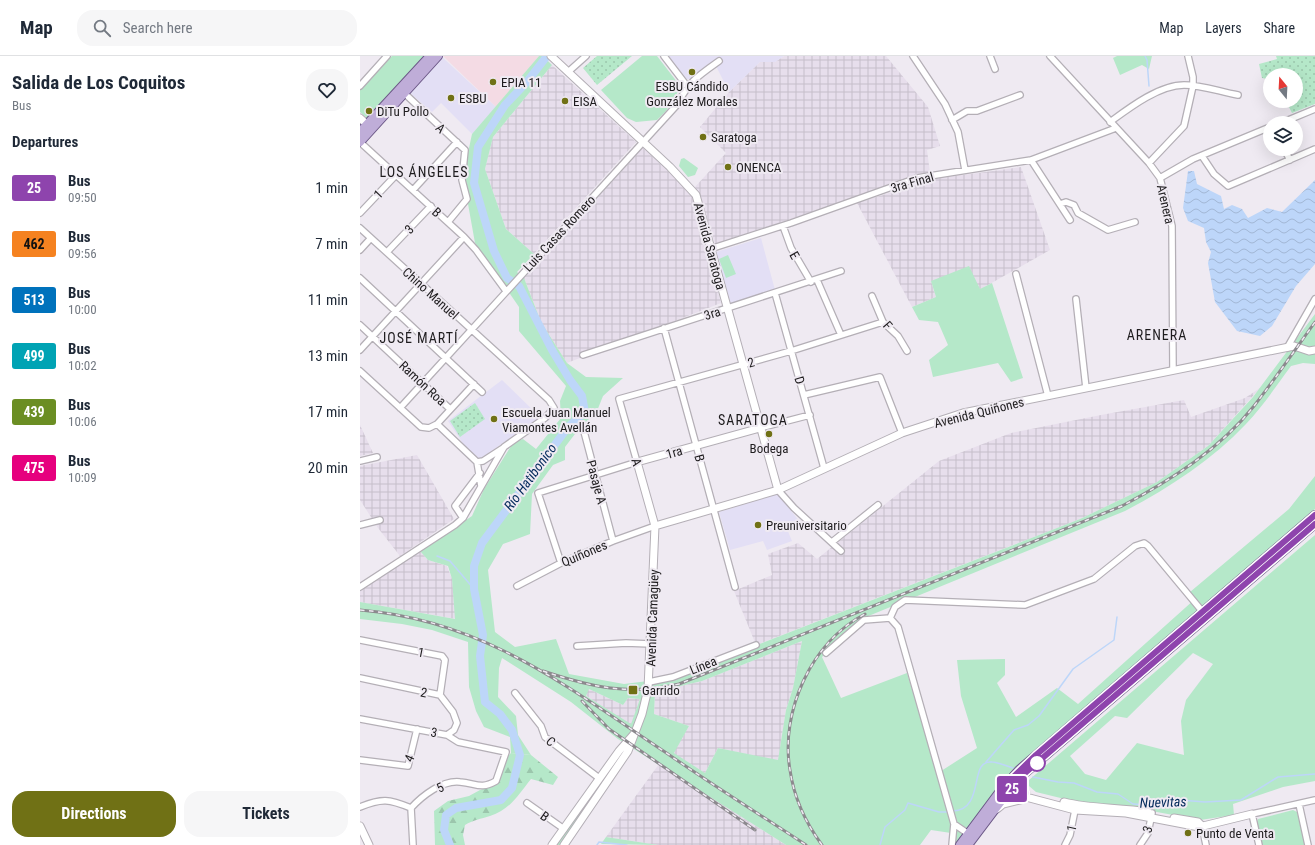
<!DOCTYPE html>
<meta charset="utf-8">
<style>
body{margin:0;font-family:"Roboto Condensed",sans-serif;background:#f6f6f7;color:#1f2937;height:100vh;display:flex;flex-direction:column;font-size:15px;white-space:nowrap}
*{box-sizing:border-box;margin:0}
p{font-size:13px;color:#747a83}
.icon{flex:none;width:22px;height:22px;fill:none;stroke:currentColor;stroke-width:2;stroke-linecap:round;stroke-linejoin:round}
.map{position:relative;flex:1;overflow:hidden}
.sheet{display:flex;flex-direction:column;background:#fff;width:360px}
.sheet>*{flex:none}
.badge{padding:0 8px;border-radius:3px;font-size:14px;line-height:26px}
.needle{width:26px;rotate:342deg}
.fabs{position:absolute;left:903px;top:12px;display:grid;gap:8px}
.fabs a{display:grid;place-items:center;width:40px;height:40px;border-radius:50%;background:#fff;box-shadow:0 4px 16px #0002;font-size:20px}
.map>.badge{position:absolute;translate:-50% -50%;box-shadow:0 0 0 2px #fff}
h2{padding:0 12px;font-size:15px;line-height:36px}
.round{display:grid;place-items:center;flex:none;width:42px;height:42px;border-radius:16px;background:#f6f6f7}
.headline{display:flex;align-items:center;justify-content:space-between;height:68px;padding:0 12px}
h1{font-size:19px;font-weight:700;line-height:30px}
.action{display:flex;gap:8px;margin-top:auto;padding:8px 12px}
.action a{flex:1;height:46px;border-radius:16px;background:#707115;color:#fff;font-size:16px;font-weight:700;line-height:46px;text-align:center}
.action a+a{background:#f6f6f7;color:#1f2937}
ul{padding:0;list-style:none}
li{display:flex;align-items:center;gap:12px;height:56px;padding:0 12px}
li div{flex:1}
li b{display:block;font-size:15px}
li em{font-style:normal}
li .badge{min-width:44px;font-weight:700;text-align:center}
header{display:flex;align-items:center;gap:24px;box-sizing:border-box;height:56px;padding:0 20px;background:#fff;border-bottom:1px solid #e0e1e3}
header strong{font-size:19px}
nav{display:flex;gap:22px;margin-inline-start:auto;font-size:14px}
.search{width:280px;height:36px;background:#f6f6f7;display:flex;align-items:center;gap:10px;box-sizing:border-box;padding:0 14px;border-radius:16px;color:#747a83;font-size:15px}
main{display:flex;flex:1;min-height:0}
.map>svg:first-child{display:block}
.commercial{fill:#f4dbe4}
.industrial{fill:url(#industrial-grid)}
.education{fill:#e3dff5}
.grass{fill:#b5e8c9;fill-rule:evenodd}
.forest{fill:url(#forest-firs)}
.park{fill:url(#park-dots)}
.water{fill:url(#water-waves)}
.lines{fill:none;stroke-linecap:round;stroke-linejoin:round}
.stream{stroke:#bdd6f9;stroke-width:1.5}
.river{stroke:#bdd6f9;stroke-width:8}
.street-casing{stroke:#b4afb6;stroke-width:8}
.secondary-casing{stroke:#b4afb6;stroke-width:9}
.primary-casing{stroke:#6b5786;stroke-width:10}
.street{stroke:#fff;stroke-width:5.5}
.secondary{stroke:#fff;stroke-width:7}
.primary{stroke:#bfadd8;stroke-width:8}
.rail-casing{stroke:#8c898e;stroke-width:3}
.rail{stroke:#efeaf2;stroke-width:1.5;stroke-dasharray:4.5;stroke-linecap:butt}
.line-casing{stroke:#fff;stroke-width:9}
.line{stroke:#8e44ad;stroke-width:6}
.poi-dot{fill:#707115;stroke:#efeaf2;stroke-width:1.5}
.stop-dot{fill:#fff;stroke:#8e44ad;stroke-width:2}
.labels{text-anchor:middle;stroke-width:4;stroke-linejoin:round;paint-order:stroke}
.poi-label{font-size:13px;fill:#1e1c1e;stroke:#efeaf2;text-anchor:start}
.street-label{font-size:13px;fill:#1e1c1e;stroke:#efeaf2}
.neighbourhood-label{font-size:14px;letter-spacing:1px;fill:#1e1c1e;stroke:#efeaf2}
.water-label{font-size:14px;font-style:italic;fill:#01285a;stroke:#efeaf2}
</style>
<header>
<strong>Map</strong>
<div class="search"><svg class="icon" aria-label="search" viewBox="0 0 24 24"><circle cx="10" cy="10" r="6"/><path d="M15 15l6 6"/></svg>Search here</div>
<nav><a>Map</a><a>Layers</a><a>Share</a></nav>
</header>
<main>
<section class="sheet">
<div class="headline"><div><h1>Salida de Los Coquitos</h1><p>Bus</p></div><a class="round"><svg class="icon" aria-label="heart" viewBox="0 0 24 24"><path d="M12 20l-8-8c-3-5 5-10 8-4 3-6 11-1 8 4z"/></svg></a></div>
<h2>Departures</h2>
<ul>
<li><span class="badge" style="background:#8e44ad;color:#fff">25</span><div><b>Bus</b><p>09:50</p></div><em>1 min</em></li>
<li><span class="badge" style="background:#f58220;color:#111">462</span><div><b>Bus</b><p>09:56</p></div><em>7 min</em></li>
<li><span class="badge" style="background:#0072bc;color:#fff">513</span><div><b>Bus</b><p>10:00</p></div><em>11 min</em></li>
<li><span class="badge" style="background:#00a3b4;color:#fff">499</span><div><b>Bus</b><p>10:02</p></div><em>13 min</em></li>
<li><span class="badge" style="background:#6b8e23;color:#fff">439</span><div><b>Bus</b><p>10:06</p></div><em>17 min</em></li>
<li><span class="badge" style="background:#e6007e;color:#fff">475</span><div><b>Bus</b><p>10:09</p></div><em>20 min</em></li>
</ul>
<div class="action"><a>Directions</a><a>Tickets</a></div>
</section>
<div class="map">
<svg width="955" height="789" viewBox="0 0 955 789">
<defs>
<pattern id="industrial-grid" width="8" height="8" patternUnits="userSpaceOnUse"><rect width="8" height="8" fill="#e7deec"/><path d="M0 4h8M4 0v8" fill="none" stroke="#c6beca"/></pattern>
<pattern id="forest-firs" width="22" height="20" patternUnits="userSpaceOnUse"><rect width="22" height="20" fill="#b5e8c9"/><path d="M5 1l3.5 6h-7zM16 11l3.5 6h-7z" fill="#9bc6ac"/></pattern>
<pattern id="park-dots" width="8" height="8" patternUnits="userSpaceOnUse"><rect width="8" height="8" fill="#b5e8c9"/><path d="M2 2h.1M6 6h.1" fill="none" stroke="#9bc6ac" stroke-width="1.8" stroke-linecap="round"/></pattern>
<pattern id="water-waves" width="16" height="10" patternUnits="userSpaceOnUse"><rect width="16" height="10" fill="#bdd6f9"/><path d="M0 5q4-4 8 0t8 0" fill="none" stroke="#a2b7d5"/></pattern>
</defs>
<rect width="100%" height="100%" fill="#efeaf2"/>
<!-- commercial -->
<path class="commercial" d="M83,0H179L136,51Z"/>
<!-- industrial -->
<path class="industrial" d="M424,0H526L568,51L580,90L567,94L570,117L355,188L341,142L335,131L366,97L340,71L369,36L400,6H415Z
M192,9L276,86L174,198L146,173L125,113L133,81Z
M283,92L327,133L332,140L361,247L207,307L181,266L164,222Z
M661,111L690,194L621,233L571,225L576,241L552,251L497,147L574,123Z
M900,332L848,390L797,426L720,463L396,589L374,535L412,519L408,498L438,487L457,503L579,405L651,377L741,359L824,344L831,361L885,342Z
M0,369L13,397L0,400Z
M57,399L94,463L40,500L18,472L0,444V410Z
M60,495L68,504L87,510L92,523L96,563L0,546V535Z
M442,585L433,632L426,654L418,705L358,692L345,717L313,697L329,670L294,658L295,636L342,625Z
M229,633L263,649L268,642L280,643L271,669L225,639Z
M299,708L426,789H298L246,781Z"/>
<!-- education -->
<path class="education" d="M308,0H424L415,6H400L369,36L355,8L333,23H327Z
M82,1L136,51L112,78L81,47L72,56L50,37Z
M401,182L415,234L371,249L356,196Z
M142,324L180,361L120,403L104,389L88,365Z
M418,438L439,465L427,473L432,485L407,494L403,485L370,494L359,456Z"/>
<!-- grass -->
<path class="grass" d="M32,0H64L8,63L0,56V34Z
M179,0H183L192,9L133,81L125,113L146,173L174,198L157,216L164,222L181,266L207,307L226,321L263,322L243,340L237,355L218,374L205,391V404L193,409L172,438L170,478L143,488L128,514L135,576L155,591L196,583L209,618L264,628L312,622L720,463L797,426L848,390L893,341L955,258V308L943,307L931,310C917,329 903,350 886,368C852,404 809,432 765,455L506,561L462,601L481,642L547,617L578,717L617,692L601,640L597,604L645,603V619L637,627L656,661L697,632L718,648L835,543L830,536L929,453L955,420V453L651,717L596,789H589L591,777L571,774L560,789H426L258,683L211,646L142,602L139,612L138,641L156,660L158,679L171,699L151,697L150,681L124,671L116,655L109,631L108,586L72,574L42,568L0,563V546L95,563L92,523L88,510L68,504L60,495L112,460L124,433L153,387L163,383L176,393L201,362L200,345L206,330L159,275V251L115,187L103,120L112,78ZM442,585L433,632L426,654L418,704L358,692L345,717L314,697L329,670L294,658L295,636L342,625ZM229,633L263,649L268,642L280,643L271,668L226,640Z
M282,0H297L321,31L306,55L297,64L276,66L267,62L241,34Z
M757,0H792L789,13L782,9L760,19L753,2Z
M324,102L338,112L335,119L328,121L319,110L321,103Z
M368,199L376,218L366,222L359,203Z
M609,210L620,233L632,227L663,322L651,326L638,307L573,321L569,304L588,289L578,266L559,264L552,251L576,241L571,225Z
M955,479V725L923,731L873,748L874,759L840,764L770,751L721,747L676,736L669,730V724ZM833,597L853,608L826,644L821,665L824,699L777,687L746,724L725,718L710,700L755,660L767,662Z
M257,702L259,703L202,789H196Z
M933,754L937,756L946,789H902L897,766L898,763Z
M246,781L298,789L241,788Z"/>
<!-- forest -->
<path class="forest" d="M151,697L171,699L198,721L193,729L171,723C159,738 150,754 130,760C121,763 113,764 105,769L103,779L105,789H75L74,755L88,745L109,740L120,734L138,728L147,701Z"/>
<!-- park -->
<path class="park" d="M237,0H272L237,29L223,12Z
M916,0H955V48L932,57L926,45H936V19H910V31L907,23L902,22L899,8L917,3Z
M115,347L125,363L100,381L90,365Z"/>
<!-- water -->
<path class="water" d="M828,115H834L837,128L861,140L864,153L872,149L882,153L888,162L907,152L922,156L955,124V208L936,230L912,270L900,280L877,275L855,246L848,207L851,196L846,186L844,172L828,165L823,152Z"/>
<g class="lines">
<!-- stream -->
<path class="stream" d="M785,0L787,4L789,30
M77,500L90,505L114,533
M626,706L654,674L668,669L679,660L713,613L754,584L757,561
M673,721L698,726L714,727L737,736L758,738L773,748L789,749L807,743L845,746L881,744L918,721L955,718
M593,755C626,753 608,703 632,706C638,706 646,710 653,712
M237,789L239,786L267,789
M520,789L525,771L545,754L548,747L579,756H589"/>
<!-- river -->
<path class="river" d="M90,789L84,774L86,759L96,752L141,744L152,732L160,699L152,674L140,658L125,646L120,600L123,579L114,533V510L122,487L208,371L225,356L222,340L210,324L192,294L159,230L147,222L134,195L114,127L118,91L145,49L166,27L187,0"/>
<!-- street casing -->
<g class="street-casing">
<path id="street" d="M304,0L327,30
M553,0L585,48L598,76L605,114
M630,0L635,13
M690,0L789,107L800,122L812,170L813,314
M208,16L226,0
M0,30L27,0
M43,36L105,94L102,124L107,143L88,166
M592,64L607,55H617L660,39
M750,66C769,52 799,29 824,29C843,29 860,36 878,39
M921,67L955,53
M0,86L104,181L116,194L146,235
M924,93L930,104
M842,100L854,118L868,130L955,93
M671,104L710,164
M789,107L824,70L833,30V21L828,0
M800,122L833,103L910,71
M53,134L97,86
M700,148L706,146L714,149L718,157L748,174L775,166
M0,157L36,119
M423,170L431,192L451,226
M0,172L189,344L194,352L185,362L144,391L103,462L95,469L0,531
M350,193L431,167L557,122L671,104L756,72
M0,194L11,182
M27,196L71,150
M656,218L688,340
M0,222L122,336
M457,224L481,279
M415,237L464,412
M512,240L523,266L538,280L547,295
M716,243L726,332
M0,269L90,353
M304,272L375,531
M927,292L955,243
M0,294L104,181
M223,299L481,215
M0,315L61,371L69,372L77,368L117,406L121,430
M444,339L520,321L542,377
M40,352L316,50C330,25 335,22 359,5
M77,368L114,328
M222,368L253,485
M400,372L450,359
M0,405L17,401
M117,406L123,405L143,392
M418,434L434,452L481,495
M103,462L95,450L120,417
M0,469L20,464
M472,486L518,449
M201,507L178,437L277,406L259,343L431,295L523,266
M157,530L201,507L253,485L295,470
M0,584L82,600L85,604L80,639
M217,590L266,587L291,588
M466,597L504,564L530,562
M0,622L80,639L93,656L97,667L94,674L87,679
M289,626L313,621L396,589
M155,637L181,670L185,681L239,722
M0,663L87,679L98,686L146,696L136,725C120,734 116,727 100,726C82,724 62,740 51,752
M0,704L48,710L57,673
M167,747L204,773
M939,748L948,789
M0,751C22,742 29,743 51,752
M51,752L53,789
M842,770L846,789
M610,779L594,768L538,571L530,562L535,551L545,544L665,549L734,523L775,490L784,487L788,490L842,555
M592,789L594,768
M705,789L710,779L715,754
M780,789L788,777L792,757
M899,789L892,758L955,744"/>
</g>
<!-- secondary casing -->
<g class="secondary-casing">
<path id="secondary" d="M191,0L310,111L336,139L418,434
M0,62L10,71
M295,470L418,434L542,377L603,357L934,290L949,295L955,294
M662,721L661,730L666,737
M643,735L715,754L766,757L839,771L892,758
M704,746C731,753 760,751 788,756
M637,753L643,748L664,743
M814,762L838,766L842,770
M0,770L9,789
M192,789L259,695L274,678
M204,789L268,695L282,658L288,633L295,470L277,406L400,372"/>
</g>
<!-- primary casing -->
<g class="primary-casing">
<path id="primary" d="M0,76L70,0
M0,86L78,0
M600,789L641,734L659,714L955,459
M608,789L648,736L665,717L955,468"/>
</g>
<!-- street -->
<use href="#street" class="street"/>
<!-- secondary -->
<use href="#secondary" class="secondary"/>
<!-- primary -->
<use href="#primary" class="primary"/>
<!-- rail casing -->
<g class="rail-casing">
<path id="rail" d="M0,554C123,564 206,630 305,696C351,728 399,758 446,789
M183,615C231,631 269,640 319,628L762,450C811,424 859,394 894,350C915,323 935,294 955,266
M222,645L249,673L395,774
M462,789C445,766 434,742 430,714C420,656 451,586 505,558"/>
</g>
<!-- rail -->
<use href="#rail" class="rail"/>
</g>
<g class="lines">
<!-- line casing -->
<g class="line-casing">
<path id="line" d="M955,459L676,699L644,730L666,737L660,726L665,717L955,468"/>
</g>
<!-- line -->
<use href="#line" class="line"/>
</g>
<!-- markers -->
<g class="poi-dot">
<circle cx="332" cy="16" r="4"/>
<circle cx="133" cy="26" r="4"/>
<circle cx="91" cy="42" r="4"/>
<circle cx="205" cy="45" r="4"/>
<circle cx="9" cy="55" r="4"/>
<circle cx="343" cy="81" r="4"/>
<circle cx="368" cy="111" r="4"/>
<circle cx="134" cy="363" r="4"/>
<circle cx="409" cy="378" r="4"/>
<circle cx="398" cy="469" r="4"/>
<rect x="268" y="629" width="10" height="10" rx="2"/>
<circle cx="828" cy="777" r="4"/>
</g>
<circle class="stop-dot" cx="677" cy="707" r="8"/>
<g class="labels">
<!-- poi labels -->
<g class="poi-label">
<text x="141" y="31">EPIA 11</text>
<text x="332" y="35" text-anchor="middle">ESBU Cándido<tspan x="332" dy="15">González Morales</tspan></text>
<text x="99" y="47">ESBU</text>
<text x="213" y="50">EISA</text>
<text x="17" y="60">DiTu Pollo</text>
<text x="351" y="86">Saratoga</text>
<text x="376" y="116">ONENCA</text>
<text x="142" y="361">Escuela Juan Manuel<tspan x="142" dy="15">Viamontes Avellán</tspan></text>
<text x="409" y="397" text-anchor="middle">Bodega</text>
<text x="406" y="474">Preuniversitario</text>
<text x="282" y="639">Garrido</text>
<text x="836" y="782">Punto de Venta</text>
</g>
<!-- street labels -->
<g class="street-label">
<text transform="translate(81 72) rotate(43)" y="5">A</text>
<text transform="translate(552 126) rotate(-16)" y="5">3ra Final</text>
<text transform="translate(18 138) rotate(-46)" y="5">1</text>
<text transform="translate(806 148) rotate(77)" y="5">Arenera</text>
<text transform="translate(77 156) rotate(42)" y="5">B</text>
<text transform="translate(49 173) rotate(-46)" y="5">3</text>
<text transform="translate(199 177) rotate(-47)" y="5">Luis Casas Romero</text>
<text transform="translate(350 190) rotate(75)" y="5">Avenida Saratoga</text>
<text transform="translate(435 199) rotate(60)" y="5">E</text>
<text transform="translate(71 237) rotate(42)" y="5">Chino Manuel</text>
<text transform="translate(352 257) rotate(-18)" y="5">3ra</text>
<text transform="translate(528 269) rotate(49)" y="5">F</text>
<text transform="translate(391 306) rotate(-16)" y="5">2</text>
<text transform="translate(440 324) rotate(73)" y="5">D</text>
<text transform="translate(63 327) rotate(43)" y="5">Ramón Roa</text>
<text transform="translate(619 356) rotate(-14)" y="5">Avenida Quiñones</text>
<text transform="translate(314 396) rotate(-16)" y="5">1ra</text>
<text transform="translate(340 402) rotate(75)" y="5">B</text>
<text transform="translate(277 406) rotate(74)" y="5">A</text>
<text transform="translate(237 426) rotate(75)" y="5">Pasaje A</text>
<text transform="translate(224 497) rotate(-23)" y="5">Quiñones</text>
<text transform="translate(292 562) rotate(-88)" y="5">Avenida Camagüey</text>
<text transform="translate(61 596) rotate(11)" y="5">1</text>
<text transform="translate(343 609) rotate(-22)" y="5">Línea</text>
<text transform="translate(64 636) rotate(12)" y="5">2</text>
<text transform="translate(74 676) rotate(11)" y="5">3</text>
<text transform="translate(191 685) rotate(43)" y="5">C</text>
<text transform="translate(49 702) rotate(-67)" y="5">4</text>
<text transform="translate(80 731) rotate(-26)" y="5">5</text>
<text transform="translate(185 760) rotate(35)" y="5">B</text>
<text transform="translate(711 772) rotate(-77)" y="5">1</text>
<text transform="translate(787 773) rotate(-71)" y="5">3</text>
</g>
<!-- neighbourhood labels -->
<g class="neighbourhood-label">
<text x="64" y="121">LOS ÁNGELES</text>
<text x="797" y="284">ARENERA</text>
<text x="59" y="287">JOSÉ MARTÍ</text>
<text x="393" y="369">SARATOGA</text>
</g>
<!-- water labels -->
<g class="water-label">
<text transform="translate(170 421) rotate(-54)" y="5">Río Hatibonico</text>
<text transform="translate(803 746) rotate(-2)" y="5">Nuevitas</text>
</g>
</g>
</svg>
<div class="fabs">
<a><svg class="needle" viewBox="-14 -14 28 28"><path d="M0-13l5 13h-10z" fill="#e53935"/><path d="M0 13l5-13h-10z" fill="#747a83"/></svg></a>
<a><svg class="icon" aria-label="layers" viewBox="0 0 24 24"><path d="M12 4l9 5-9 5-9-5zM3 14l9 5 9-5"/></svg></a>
</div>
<b class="badge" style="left:652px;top:733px;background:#8e44ad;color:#fff">25</b>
</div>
</main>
